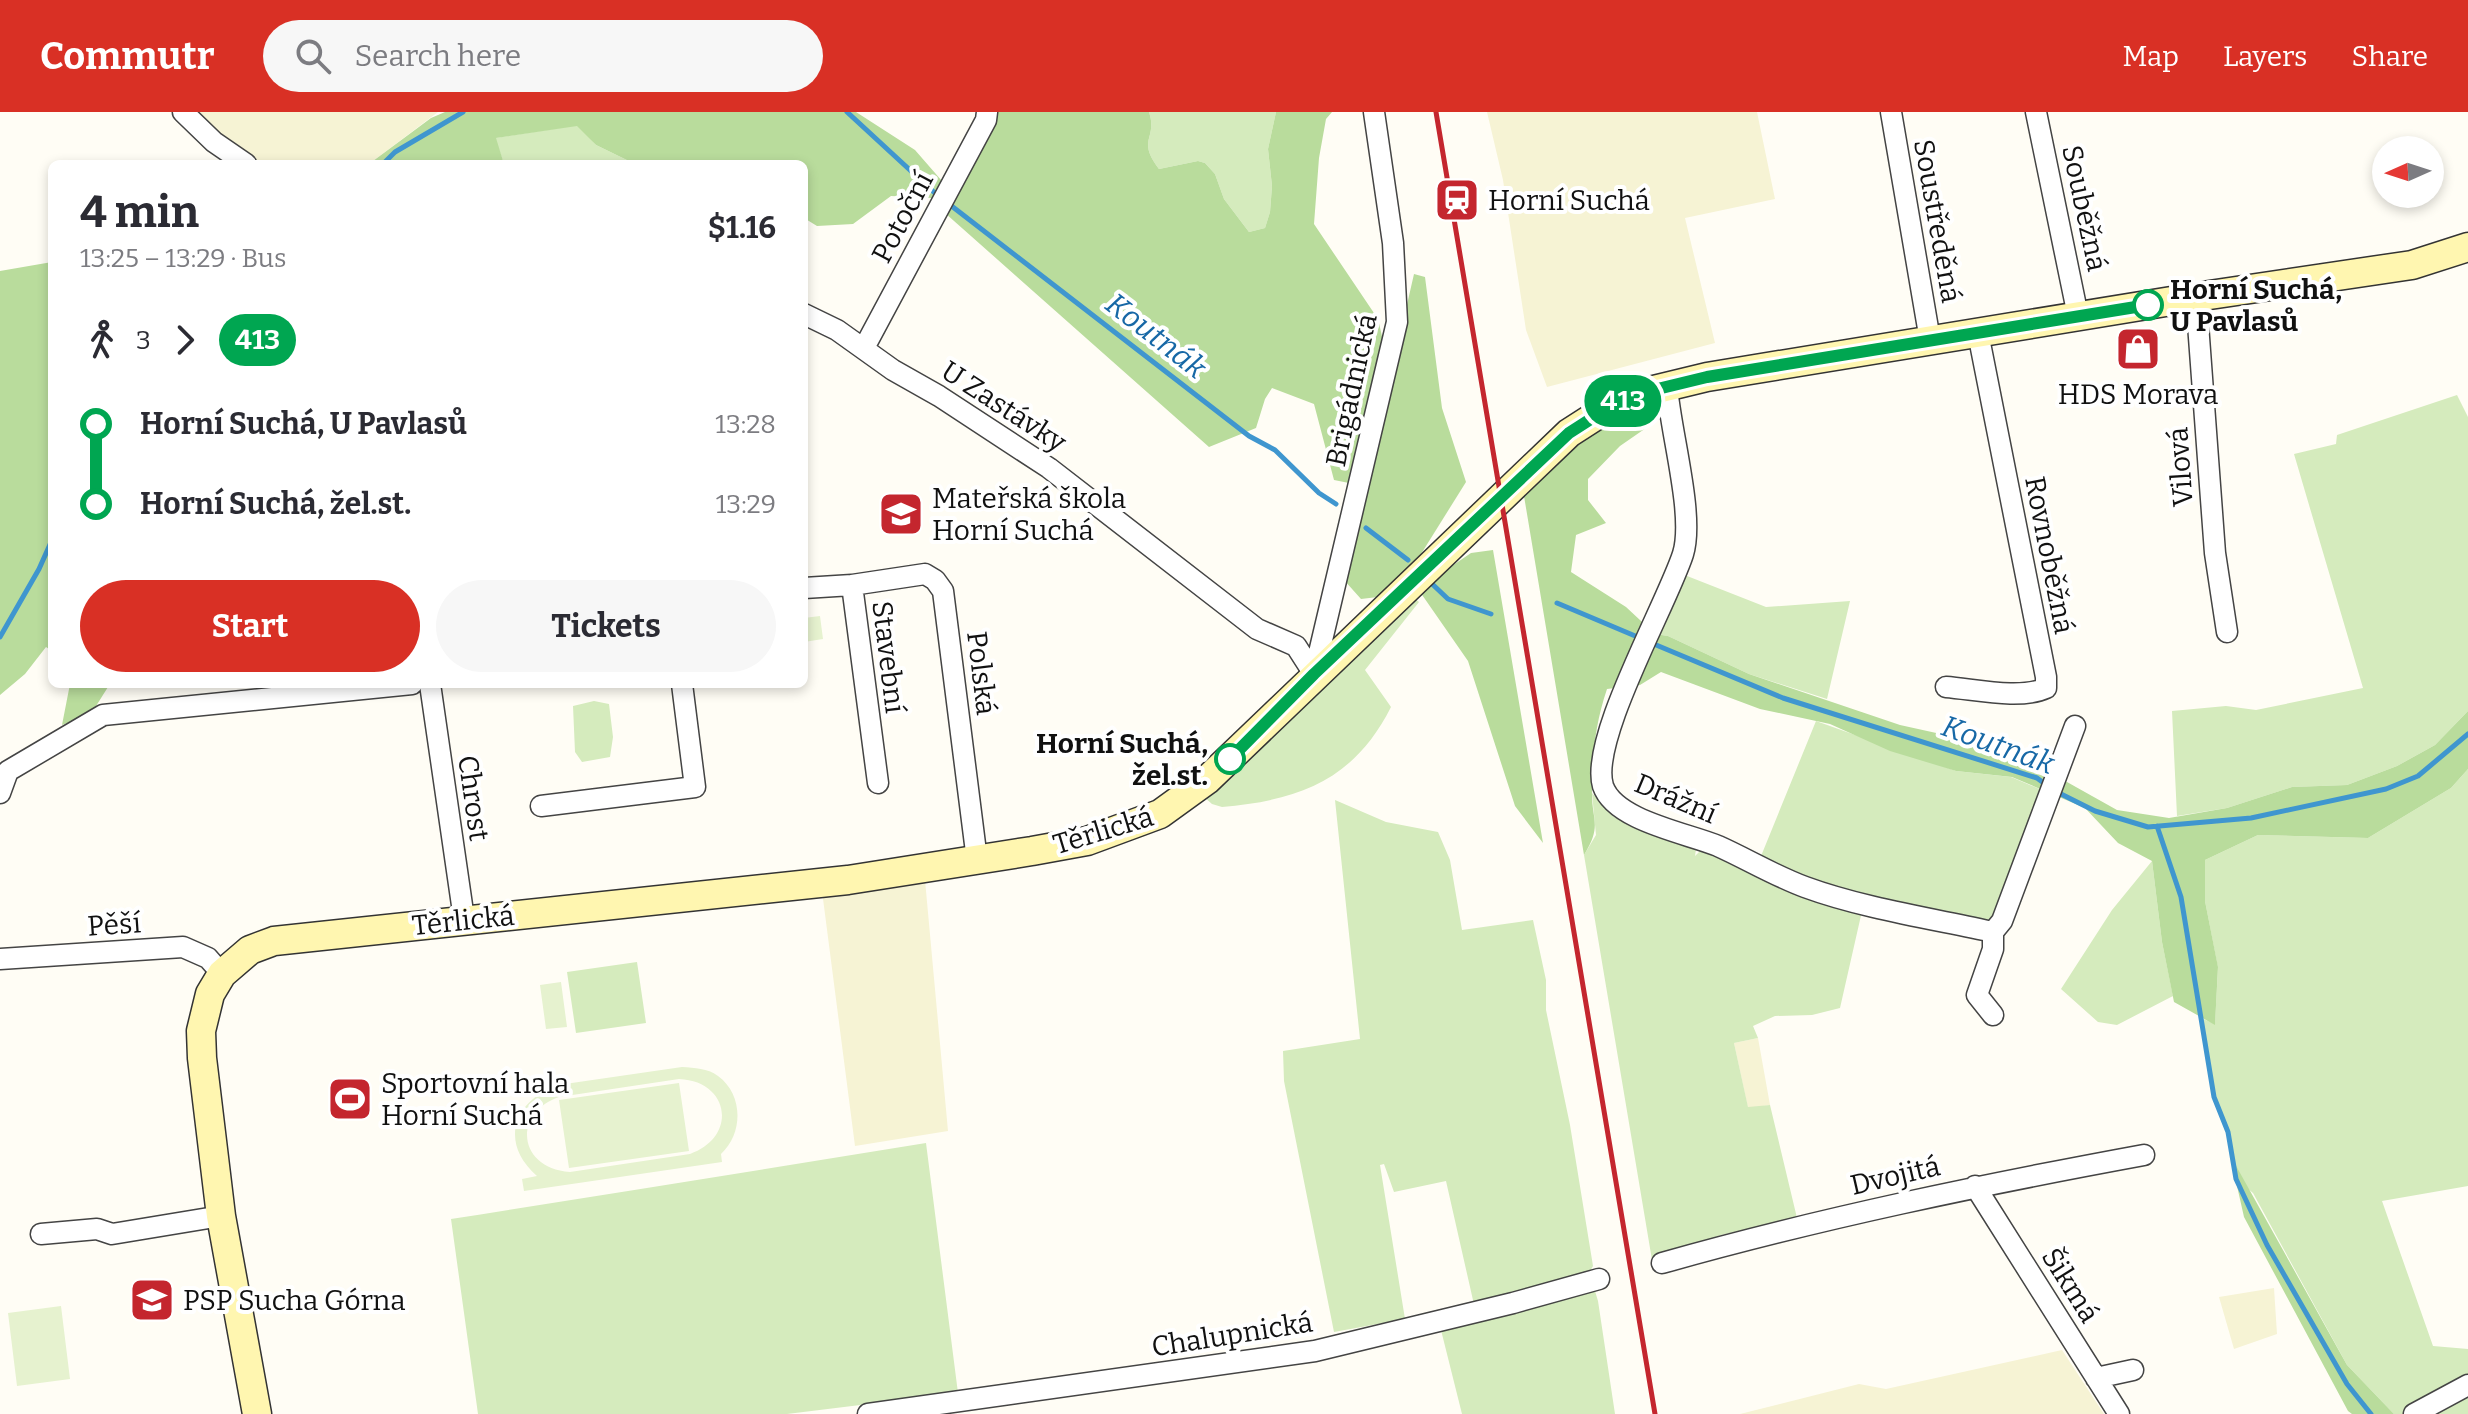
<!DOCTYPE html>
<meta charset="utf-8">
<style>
body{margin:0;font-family:Bitter,serif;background:#f7f7f7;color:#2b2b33;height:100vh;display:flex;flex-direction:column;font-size:30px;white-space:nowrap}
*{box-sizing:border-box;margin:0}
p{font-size:26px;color:#7c7c81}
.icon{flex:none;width:44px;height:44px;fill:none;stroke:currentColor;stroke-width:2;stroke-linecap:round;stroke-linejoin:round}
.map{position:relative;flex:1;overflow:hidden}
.side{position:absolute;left:48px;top:48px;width:760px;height:528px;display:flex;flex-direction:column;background:#fff;border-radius:12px;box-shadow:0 4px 12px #0003}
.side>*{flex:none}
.badge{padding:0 16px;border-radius:26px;font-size:28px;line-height:52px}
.needle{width:52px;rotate:267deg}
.controls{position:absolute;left:2372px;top:24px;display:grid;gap:16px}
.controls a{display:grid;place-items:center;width:72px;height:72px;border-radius:50%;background:#fff;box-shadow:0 4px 12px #0003;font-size:40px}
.map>.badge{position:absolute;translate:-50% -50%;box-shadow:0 0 0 4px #fff}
.legs{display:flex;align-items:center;gap:12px;height:88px;padding:0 32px;font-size:26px}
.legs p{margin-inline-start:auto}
.overview{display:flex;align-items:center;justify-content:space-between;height:136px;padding:0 32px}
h1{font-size:44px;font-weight:700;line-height:60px}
.action{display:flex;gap:16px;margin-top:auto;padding:16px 32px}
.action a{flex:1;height:92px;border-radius:48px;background:#d93025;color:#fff;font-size:32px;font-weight:700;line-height:92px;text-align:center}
.action a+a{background:#f7f7f7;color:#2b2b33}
ul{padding:0 32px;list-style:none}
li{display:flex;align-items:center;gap:28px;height:80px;font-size:30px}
li i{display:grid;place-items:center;width:12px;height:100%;margin:0 10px;background:currentColor}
li i::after{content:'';width:20px;height:20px;margin:-10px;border:6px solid;border-radius:50%;background:#fff}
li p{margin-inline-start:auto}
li:first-child i{background:linear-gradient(#0000 50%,currentColor 0)}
li:last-child i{background:linear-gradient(currentColor 50%,#0000 0)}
header{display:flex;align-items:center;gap:48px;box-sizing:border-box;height:112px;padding:0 40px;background:#d93025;color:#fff}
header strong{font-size:38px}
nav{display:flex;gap:44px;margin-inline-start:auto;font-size:28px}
.search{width:560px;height:72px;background:#f7f7f7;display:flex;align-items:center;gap:20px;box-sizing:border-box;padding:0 28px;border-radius:44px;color:#7c7c81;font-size:30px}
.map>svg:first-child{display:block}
.farmland{fill:#f6f3d4}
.green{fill:#d5ebbd}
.forest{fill:#b9dc9c}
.pitch{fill:#e6f2cf;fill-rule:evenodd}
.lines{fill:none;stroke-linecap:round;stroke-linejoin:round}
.stream{stroke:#3f96cf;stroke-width:5}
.minor-casing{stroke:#444;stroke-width:23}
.secondary-casing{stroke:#333;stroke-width:31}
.minor{stroke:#fff;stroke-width:20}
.secondary{stroke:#fff6b0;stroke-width:28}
.rail{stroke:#c4262e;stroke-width:5}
.line-1-casing{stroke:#fff;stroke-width:18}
.line-1{stroke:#00a651;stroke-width:12}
.stop-1-dot{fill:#fff;stroke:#00a651;stroke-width:4}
.labels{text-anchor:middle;stroke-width:8;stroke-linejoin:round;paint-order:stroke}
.poi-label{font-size:28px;fill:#111;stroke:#fff;text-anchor:start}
.street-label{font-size:28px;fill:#111;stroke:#fff}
.stop-label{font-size:28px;font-weight:bold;fill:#111;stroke:#fff;text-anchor:start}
.water-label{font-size:30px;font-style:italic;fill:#1768a6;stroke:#fff}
</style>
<header>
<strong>Commutr</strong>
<div class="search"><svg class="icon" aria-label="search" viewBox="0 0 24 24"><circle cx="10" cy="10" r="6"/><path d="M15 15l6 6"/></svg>Search here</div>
<nav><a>Map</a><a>Layers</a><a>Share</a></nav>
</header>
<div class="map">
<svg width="2468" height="1302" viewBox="0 0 2468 1302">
<rect width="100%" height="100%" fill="#fffdf5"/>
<!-- farmland -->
<path class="farmland" d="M193,0H438L369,52H262L218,22Z
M1487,0H1757L1775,87L1685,106L1715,231L1547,275L1526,218L1503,68Z
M925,768L948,1019L855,1034L822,779Z
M1758,926L1770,993L1748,996L1734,931Z
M2274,1176L2277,1222L2234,1237L2219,1185Z
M2062,1238L2104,1302H1740L1859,1272L1886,1277Z"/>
<!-- green -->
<path class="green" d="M1149,0H1276L1268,37L1272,74L1270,100L1265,116L1249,120L1224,87L1215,62L1205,51L1198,49L1159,57C1136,27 1158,27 1149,0Z
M578,13L596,33L635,52H504L495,26Z
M2457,283L2468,305V599L2435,633L2397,654L2347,673L2292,675L2227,696L2177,704L2172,599L2226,594L2256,598L2363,576L2294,342L2336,332L2337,323Z
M1682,462L1766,495L1850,489L1827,587L1749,562L1668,524L1655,522Z
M1412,484L1419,490L1365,558L1391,595C1354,668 1300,688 1222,695L1212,692L1204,685Z
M594,589L609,592L613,625L610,645L582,650L575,640L573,594Z
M1816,609L1956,659L2011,665L2042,678L2000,802L1976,813L1854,784L1759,749Z
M2468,657V1074L2382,1089L2433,1234L2468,1237V1302H2394L2347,1253L2253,1081L2236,1067L2228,1020L2214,985L2201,906L2215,912L2218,856L2205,789V748L2258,723L2368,726L2451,676Z
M1592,681L1614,705L1696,737L1695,744L1700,739H1709L1862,799L1840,896L1812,903L1775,904L1753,914L1758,926L1734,931L1748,995L1770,993L1797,1106L1721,1123L1652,1148L1584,743L1596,723Z
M1335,688L1386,710L1438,720L1450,748L1462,818L1533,808L1546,868V898L1570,1013L1593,1154L1588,1163L1475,1197L1446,1069L1394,1080L1384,1052L1380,1053L1405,1207L1334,1220L1284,969L1283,939L1360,927Z
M2152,749L2162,830L2173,884L2117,913L2098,910L2061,877L2112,798Z
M637,850L646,911L576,921L567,860Z
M926,1031L958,1281L787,1302H478L451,1107C609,1082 767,1057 926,1031Z
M1586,1175L1595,1179L1598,1189L1615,1302H1462L1440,1214Z"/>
<!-- forest -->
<path class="forest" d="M445,0H856L915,38L942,69L932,86L891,84L853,112L817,114L804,106V52H635L596,33L577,14L496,26L504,52H369L431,6Z
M994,0H1149C1158,27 1136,27 1159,57L1198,49L1205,51L1215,62L1224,87L1249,120L1265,116L1270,100L1272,74L1268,37L1276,0H1332L1326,7L1319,46L1314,112L1378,207L1384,233L1349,371L1334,368L1314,292L1272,276L1265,287L1256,316L1209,335L945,101L992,20Z
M52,150V539L46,535L25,562L0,583V159Z
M1414,162L1425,165L1442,296L1466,370L1406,466L1386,484L1361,487L1344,468Z
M1642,289L1660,290L1659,307L1620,334L1588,367V388L1606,411L1576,423L1571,460L1626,495L1655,522L1668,524L1749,562L1900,613L1968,628L2040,663L2067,670L2117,698L2169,706L2227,696L2292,675L2347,673L2397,654L2435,633L2468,599V657L2451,676L2368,726L2258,723L2205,748V789L2218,855L2215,913L2174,890L2162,830L2152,749L2118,731L2085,696L2012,665L1956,659L1890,639L1830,612L1760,597L1661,560L1640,573L1607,577C1595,613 1593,639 1592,677C1591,709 1603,712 1584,743L1523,378L1570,331Z
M1493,438L1543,731L1515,694L1468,549L1418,477L1471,441Z
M70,572H108V575L91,602L62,613Z
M2230,1043L2347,1253L2394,1302H2352L2348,1299L2244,1105Z"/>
<!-- pitch -->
<path class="pitch" d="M820,504L823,527L804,530V506Z
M561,870L567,915L546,917L540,873Z
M682,955C695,956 707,956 718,964C744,983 743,1022 721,1042L722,1050L524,1079L522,1067L537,1064C499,1031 513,989 558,973ZM679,967C730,969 738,1025 690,1042L570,1060C519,1057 511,1002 559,985Z
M679,971L689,1039L569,1056L559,988Z
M61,1194L70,1267L17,1274L8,1201Z"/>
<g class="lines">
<!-- stream -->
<path class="stream" d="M847,0L937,83
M383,52L395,40L463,0
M949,92L1249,324L1275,338L1319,381L1336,392
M1366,416L1408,448
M1429,469L1448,487L1491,502
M1557,491L1640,526
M0,525L39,457L52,428
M1649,530L1783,586L2037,666L2049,675
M2057,680L2095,699L2148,715L2251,706L2386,677L2418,664L2468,622
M2157,714L2181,785L2214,985L2228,1020L2236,1067L2267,1133L2347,1272L2371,1302"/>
<!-- minor casing -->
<g class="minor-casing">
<path id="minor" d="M183,0L214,30L246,52
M1891,0L1930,228
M2036,0L2078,204
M2196,185L2215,441L2227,520
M804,202L837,218L893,258L939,284L1049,356L1257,517L1296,534L1314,562
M864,236L986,8L987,0
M1667,274C1670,319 1695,403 1683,442C1667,492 1589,628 1603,674C1615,709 1687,721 1718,734C1747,747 1775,764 1805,775C1862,796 1934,807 1993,820V837L1977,883L1993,903
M852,473L925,462L935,468L943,479L977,748
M804,476L852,473L878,671
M1314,562L1397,210L1393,131L1374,0
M430,572L464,807
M1946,575C1974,577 2020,588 2046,576V565L1978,221
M0,681L8,659L103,603L412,572
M541,694L695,675L682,572
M1993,820L2002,809L2075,614
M0,847L183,835L208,846L222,862
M1975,1074L2119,1302
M41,1122L97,1117L112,1122L221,1104
M1662,1151C1821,1106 1981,1073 2144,1043
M2096,1266L2133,1258
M868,1302L1315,1239L1513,1191L1599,1167
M2414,1302L2468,1273"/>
</g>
<!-- secondary casing -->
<g class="secondary-casing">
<path id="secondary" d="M257,1302L221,1104L202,946L201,919L210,882L222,862L250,838L274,829L848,768L1032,739L1087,729L1160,702L1207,668L1569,321L1597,303L1641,281L1707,265L2196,185L2412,153L2468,135"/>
</g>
<!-- minor -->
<use href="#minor" class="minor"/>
<!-- secondary -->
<use href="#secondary" class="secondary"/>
<!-- rail -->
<path class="rail" d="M1436,0L1655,1302"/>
</g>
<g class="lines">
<!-- line-1 casing -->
<g class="line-1-casing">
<path id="line-1" d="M1230,647L1314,562L1569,321L1597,303L1641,281L1707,265L2148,193"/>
</g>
<!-- line-1 -->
<use href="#line-1" class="line-1"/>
</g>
<!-- icons -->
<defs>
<g id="station-square" transform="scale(2.3)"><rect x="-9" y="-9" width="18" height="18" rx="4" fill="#c4262e" stroke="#fff"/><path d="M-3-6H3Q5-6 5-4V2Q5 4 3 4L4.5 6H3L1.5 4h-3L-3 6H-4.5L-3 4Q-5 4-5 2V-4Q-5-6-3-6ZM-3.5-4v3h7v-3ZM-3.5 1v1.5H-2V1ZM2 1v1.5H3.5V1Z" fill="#fff"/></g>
<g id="shop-square" transform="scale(2.3)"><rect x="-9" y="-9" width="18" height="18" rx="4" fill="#c4262e" stroke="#fff"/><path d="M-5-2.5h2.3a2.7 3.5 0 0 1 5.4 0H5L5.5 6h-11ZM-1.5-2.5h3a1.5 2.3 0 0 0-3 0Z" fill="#fff"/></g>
<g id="school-square" transform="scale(2.3)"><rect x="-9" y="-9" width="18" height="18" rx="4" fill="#c4262e" stroke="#fff"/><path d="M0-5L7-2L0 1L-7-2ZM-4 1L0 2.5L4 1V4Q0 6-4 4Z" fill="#fff"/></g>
<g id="stadium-square" transform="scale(2.3)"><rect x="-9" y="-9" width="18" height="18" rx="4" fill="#c4262e" stroke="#fff"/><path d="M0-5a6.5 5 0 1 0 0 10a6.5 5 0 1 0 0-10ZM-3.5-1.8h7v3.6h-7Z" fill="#fff"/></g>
</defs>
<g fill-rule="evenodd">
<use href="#station-square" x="1457" y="88"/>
<use href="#shop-square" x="2138" y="237"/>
<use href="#school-square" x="901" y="402"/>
<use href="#stadium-square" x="350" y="987"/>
<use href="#school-square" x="152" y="1188"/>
</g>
<!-- markers -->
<g class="stop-1-dot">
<circle cx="2148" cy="193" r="14"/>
<circle cx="1230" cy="647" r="14"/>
</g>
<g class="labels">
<!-- poi labels -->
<g class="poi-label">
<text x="1488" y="98">Horní Suchá</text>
<text x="2138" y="292" text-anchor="middle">HDS Morava</text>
<text x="932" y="396">Mateřská škola<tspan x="932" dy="32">Horní Suchá</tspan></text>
<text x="381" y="981">Sportovní hala<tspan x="381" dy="32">Horní Suchá</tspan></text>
<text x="183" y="1198">PSP Sucha Górna</text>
</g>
<!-- street labels -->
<g class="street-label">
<text transform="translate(2085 96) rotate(78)" y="10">Souběžná</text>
<text transform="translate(902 105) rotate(-62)" y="10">Potoční</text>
<text transform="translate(1938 109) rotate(80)" y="10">Soustředěná</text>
<text transform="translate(1351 278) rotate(-78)" y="10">Brigádnická</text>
<text transform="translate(1004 294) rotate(33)" y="10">U Zastávky</text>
<text transform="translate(2180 355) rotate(-94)" y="10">Vilová</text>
<text transform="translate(2050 443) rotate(79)" y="10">Rovnoběžná</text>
<text transform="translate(889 545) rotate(83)" y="10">Stavební</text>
<text transform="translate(982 561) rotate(83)" y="10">Polská</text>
<text transform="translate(474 686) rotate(82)" y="10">Chrost</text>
<text transform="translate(1676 686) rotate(23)" y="10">Drážní</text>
<text transform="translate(1103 718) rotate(-17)" y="10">Těrlická</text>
<text transform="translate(463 808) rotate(-6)" y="10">Těrlická</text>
<text transform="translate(114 812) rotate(-4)" y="10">Pěší</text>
<text transform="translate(1895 1063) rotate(-13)" y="10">Dvojitá</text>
<text transform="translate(2071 1173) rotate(58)" y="10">Šikmá</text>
<text transform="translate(1232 1222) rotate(-9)" y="10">Chalupnická</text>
</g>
<!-- stop labels -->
<g class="stop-label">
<text x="2170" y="187">Horní Suchá,<tspan x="2170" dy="32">U Pavlasů</tspan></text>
<text x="1208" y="641" text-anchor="end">Horní Suchá,<tspan x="1208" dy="32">žel.st.</tspan></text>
</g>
<!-- water labels -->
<g class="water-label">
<text transform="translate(1156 224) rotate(38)" y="10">Koutnák</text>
<text transform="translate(1998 633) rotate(20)" y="10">Koutnák</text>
</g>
</g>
</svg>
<div class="controls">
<a><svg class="needle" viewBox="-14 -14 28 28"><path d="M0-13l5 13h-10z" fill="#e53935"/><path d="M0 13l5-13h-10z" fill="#7c7c81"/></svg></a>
</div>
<b class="badge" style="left:1623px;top:289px;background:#00a651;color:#fff">413</b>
<section class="side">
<div class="overview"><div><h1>4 min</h1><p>13:25 – 13:29 · Bus</p></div><b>$1.16</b></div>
<div class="legs"><svg class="icon" aria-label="walk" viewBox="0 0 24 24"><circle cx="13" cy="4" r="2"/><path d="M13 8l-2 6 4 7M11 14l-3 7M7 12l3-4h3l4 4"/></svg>3<svg class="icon" aria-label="forward" viewBox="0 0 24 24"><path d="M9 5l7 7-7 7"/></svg><b class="badge" style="background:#00a651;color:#fff">413</b></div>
<ul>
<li><i style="color:#00a651"></i><b>Horní Suchá, U Pavlasů</b><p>13:28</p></li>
<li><i style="color:#00a651"></i><b>Horní Suchá, žel.st.</b><p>13:29</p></li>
</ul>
<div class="action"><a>Start</a><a>Tickets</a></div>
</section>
</div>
